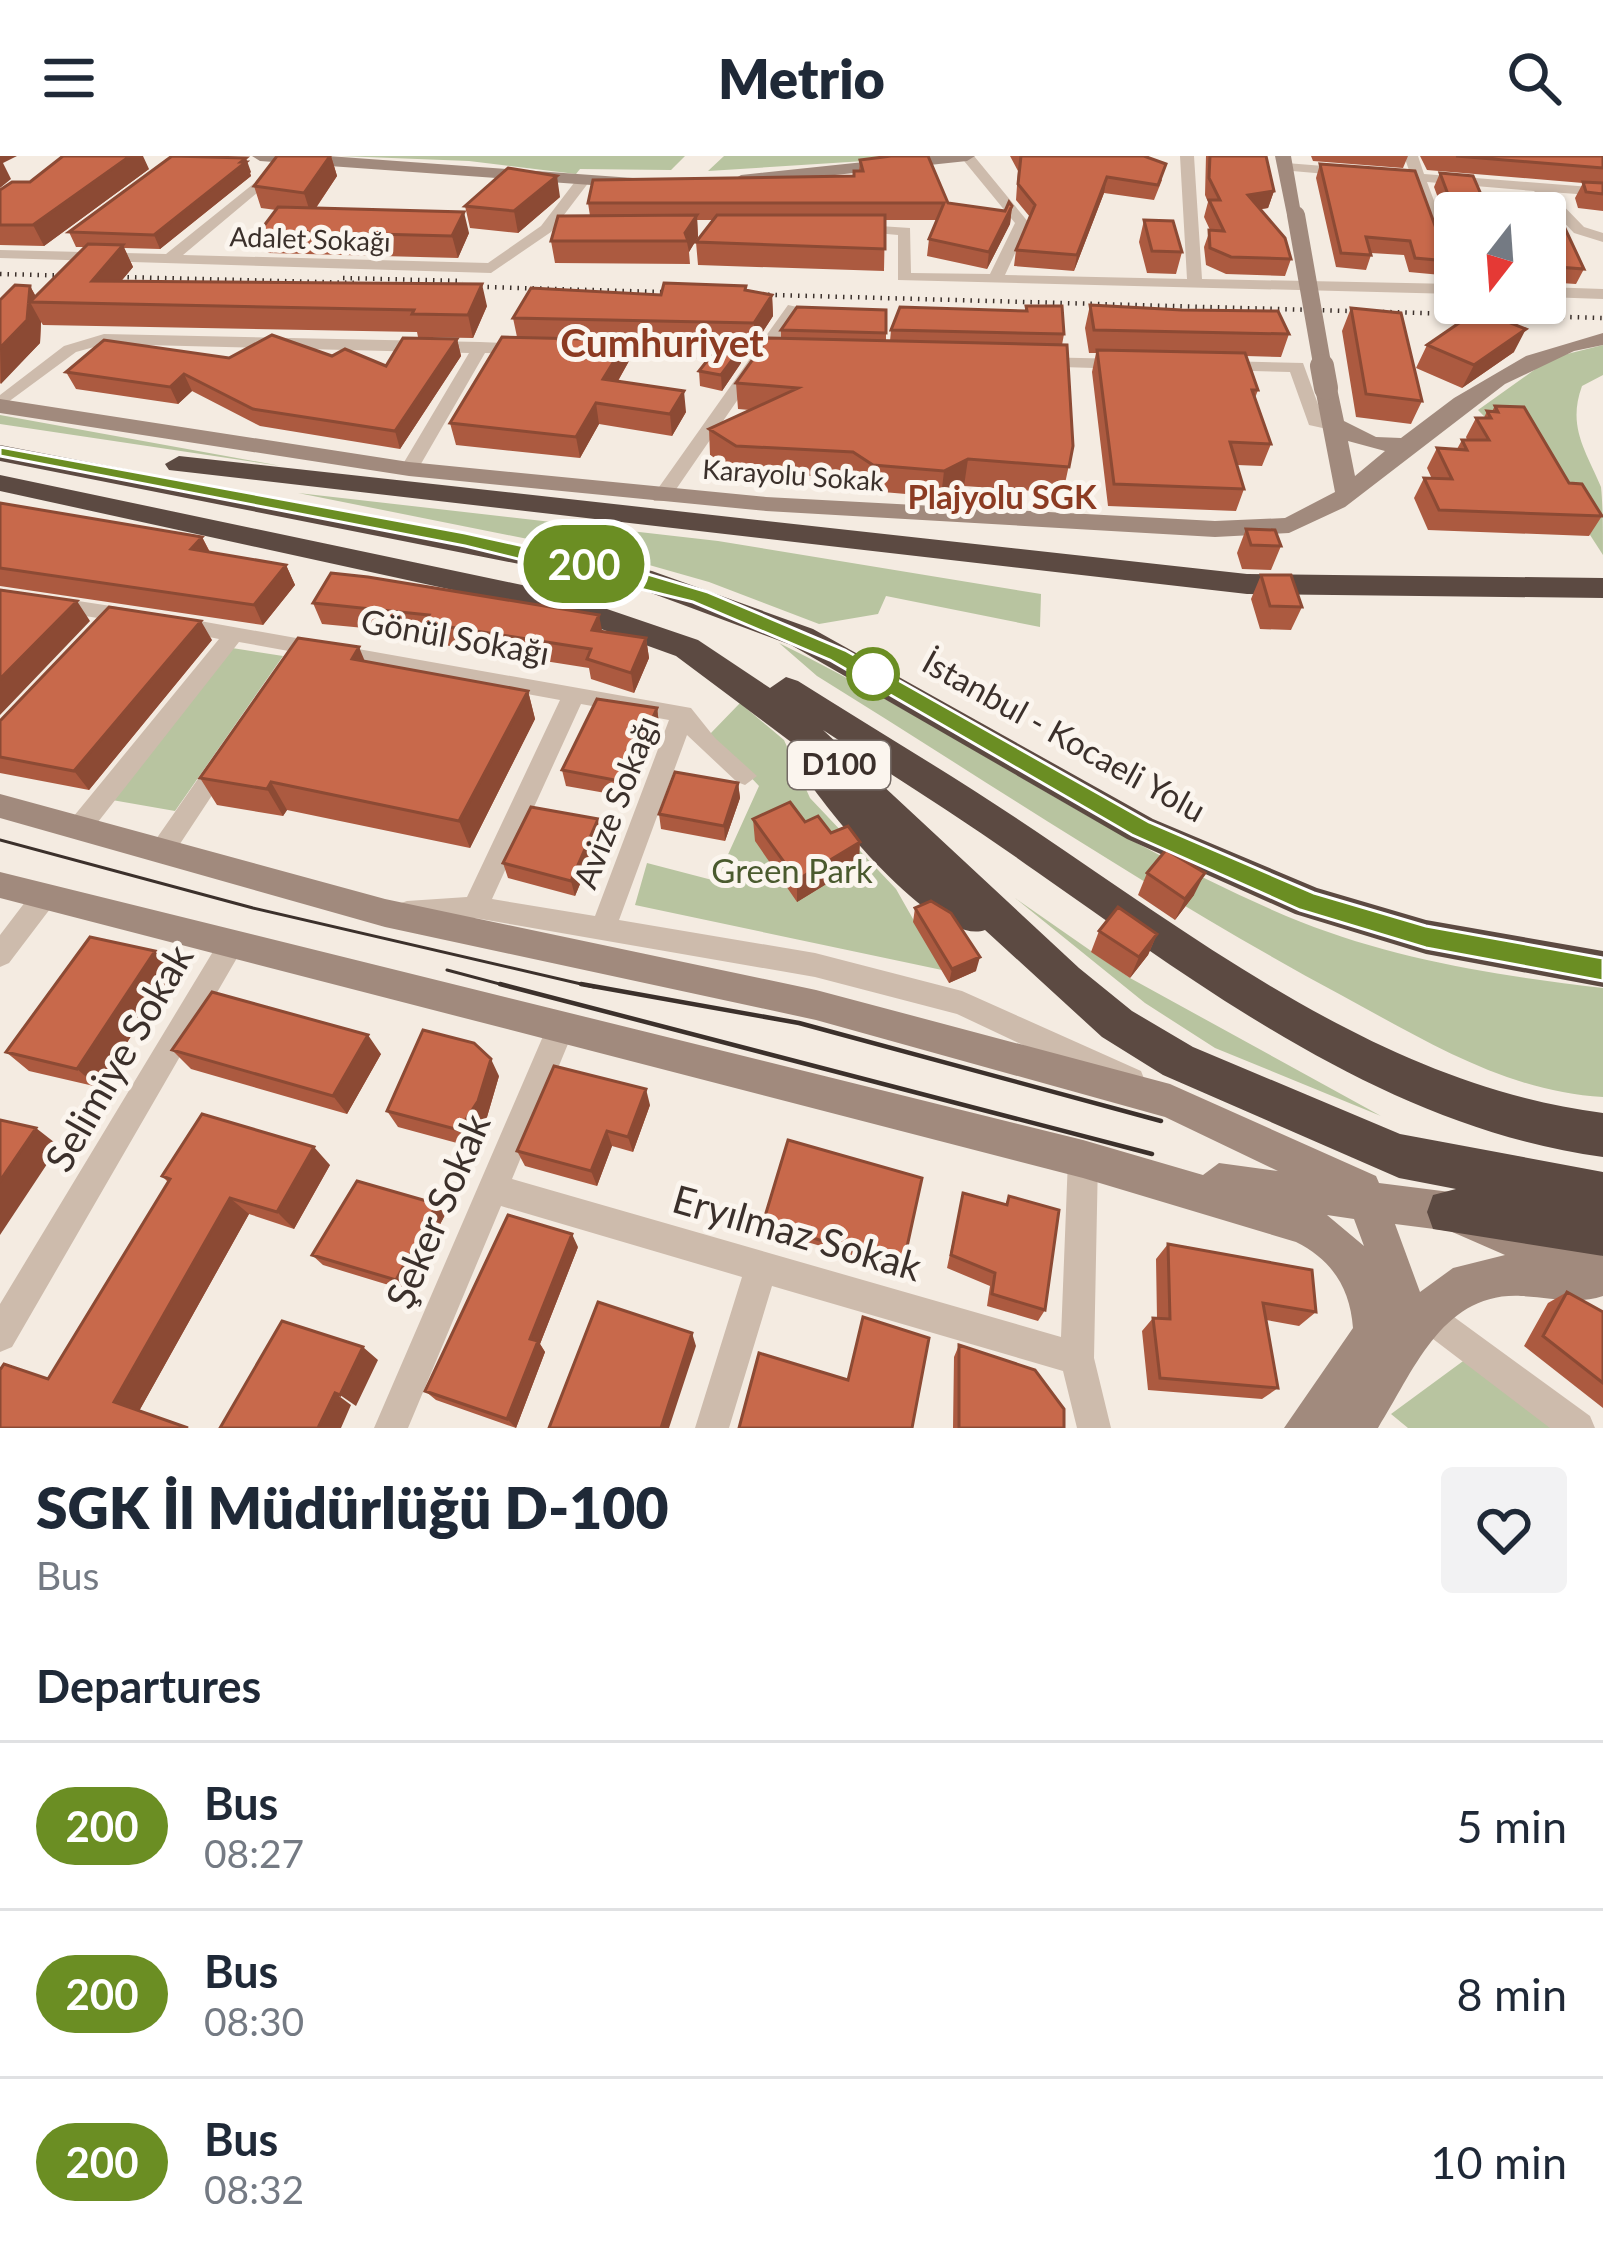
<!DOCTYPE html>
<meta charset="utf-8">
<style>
body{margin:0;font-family:Lato,sans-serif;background:#f2f2f3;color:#1f2937;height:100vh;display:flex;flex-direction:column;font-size:45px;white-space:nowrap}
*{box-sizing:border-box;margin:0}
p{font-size:39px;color:#747a83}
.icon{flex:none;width:66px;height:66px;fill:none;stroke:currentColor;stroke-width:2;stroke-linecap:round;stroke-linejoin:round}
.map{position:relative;height:1272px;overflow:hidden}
.details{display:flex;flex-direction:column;background:#fff;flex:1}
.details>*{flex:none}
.badge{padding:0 24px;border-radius:39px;font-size:42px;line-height:78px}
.needle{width:78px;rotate:197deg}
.buttons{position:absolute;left:1434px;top:36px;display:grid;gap:24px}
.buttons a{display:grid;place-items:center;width:132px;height:132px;border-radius:12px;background:#fff;box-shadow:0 3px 9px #0004;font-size:60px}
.map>.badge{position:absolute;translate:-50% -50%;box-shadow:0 0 0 6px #fff}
h2{padding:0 36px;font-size:45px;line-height:108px}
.round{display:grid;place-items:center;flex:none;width:126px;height:126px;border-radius:12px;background:#f2f2f3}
.summary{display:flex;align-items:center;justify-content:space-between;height:204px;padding:0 36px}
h1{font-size:57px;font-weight:800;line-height:90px}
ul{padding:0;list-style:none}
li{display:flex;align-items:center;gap:36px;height:168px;padding:0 36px;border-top:3px solid #e0e1e3}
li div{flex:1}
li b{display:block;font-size:45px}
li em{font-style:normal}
li .badge{min-width:132px;font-weight:700;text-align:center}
header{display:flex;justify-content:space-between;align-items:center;height:156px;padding:0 36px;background:#fff;font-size:54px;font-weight:800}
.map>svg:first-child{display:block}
.green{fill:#b8c4a0}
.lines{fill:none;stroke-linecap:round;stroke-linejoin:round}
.street{fill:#cdbbac;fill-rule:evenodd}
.secondary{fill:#a18a7d;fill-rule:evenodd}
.highway{fill:#5c4a42;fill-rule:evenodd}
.tram-far1{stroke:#3b302b;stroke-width:3}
.tram{stroke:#3b302b;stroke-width:4.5}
.rail{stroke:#3b302b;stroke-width:4.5;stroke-dasharray:1.5 6;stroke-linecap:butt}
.secondary-bridge-far1{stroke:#a18a7d;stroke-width:18}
.secondary-bridge{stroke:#a18a7d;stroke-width:24}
.wall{fill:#ac5a40}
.shaded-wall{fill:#8c4a34}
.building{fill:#c8694b;stroke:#8c4a34;stroke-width:3}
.line{fill:#6b8e23;stroke:#fff;stroke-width:3}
.stop-dot{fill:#fff;stroke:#6b8e23;stroke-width:6}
.labels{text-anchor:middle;stroke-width:10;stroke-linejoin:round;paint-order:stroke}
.far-street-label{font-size:27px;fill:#3b302b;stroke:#fbf5ee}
.shield{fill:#fbf5ee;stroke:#756b66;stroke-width:3}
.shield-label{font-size:30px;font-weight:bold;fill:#3b302b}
.far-quarter-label{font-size:33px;font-weight:bold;fill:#8c3b22;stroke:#fbf5ee}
.street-label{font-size:33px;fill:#3b302b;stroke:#fbf5ee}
.park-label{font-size:33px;fill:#4a5a2e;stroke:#fbf5ee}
.far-district-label{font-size:39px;font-weight:bold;fill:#8c3b22;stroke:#fbf5ee}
.near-street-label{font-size:39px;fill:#3b302b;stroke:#fbf5ee}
</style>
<header><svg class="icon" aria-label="menu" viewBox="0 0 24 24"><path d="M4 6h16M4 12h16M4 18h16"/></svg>Metrio<svg class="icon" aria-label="search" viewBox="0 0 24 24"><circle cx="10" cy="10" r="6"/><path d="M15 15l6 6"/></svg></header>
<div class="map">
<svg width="1603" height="1272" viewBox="0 0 1603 1272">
<rect width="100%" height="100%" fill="#f4ebe1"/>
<!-- green -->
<path class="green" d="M340,0H685L671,14L580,13L576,18L469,5Z
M724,0H912V2L708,15Z
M1603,189V219L1582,230C1567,271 1586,295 1601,331C1603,349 1603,379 1603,399L1570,348L1478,254L1551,202Z
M0,259L281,310L0,268Z
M298,337L718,385L1041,438L1040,471L886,440L878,458L819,468L709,426L628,403Z
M779,487C956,574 1117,691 1301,766C1397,804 1501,820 1603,832V941C1507,936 1424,884 1341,839C1161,742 991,628 817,520Z
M232,492L283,500L175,655L112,644Z
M740,547L784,584L810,642L896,733L942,814L635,749L647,707L716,725L759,630L710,578Z
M1015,742L1130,822L1381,960L1215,892L1145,847Z
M1470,1200L1554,1272H1408L1391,1258Z"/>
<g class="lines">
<!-- street -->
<path class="street" d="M960,0H974L1029,67L1005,119L1187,123L1180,0H1194L1202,123L1455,128V138L898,124V79L854,75L849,74V68L910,72L911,117L990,118L1015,67Z
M1404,0H1418L1424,18L1603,32V40L1550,36L1584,71L1603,77V86L1574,77L1534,35L1427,26L1455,101V127L1450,125L1413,25L1383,19L1390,15L1410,17Z
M1286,7L1349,12L1356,16L1349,20L1281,14L1279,11Z
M277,9L282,10V16L183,99L488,107L541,70L577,23L589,26L551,76L491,117L0,102V94L166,98Z
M1545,131L1603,133V143L1545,141Z
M788,149L802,152L772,195L793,200L785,205L765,204L668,345H654L652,341L749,204L598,200L590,195L598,190L756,194Z
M104,178L480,186L527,188L535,193L527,198L485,197L418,313L409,319L400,313L469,197L105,188L76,196L0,252V239L64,190Z
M1035,201L1127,203L1135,208L1127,213L1029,210V202Z
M1221,205L1303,207L1323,262L1345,270L1336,275L1309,269L1290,216L1215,214V206Z
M0,433L137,454L147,461L137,468L0,447Z
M172,460L691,552L715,582L757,620L745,629L737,626L687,579L619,764L815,797L962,835L1141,915L1145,925L1141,935L1131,939L1121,935L957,858L815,821L475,762L407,767L398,764L394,756L398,748L407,745L467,741L560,544L239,486L87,680H69L66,673L69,666L219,483L165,472L161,467ZM581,548L669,564L595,760L492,743Z
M224,594L232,597L236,603L232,609L170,703H152L148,696L152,689L216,597Z
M44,730L53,733L57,741L53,749L9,807L0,811V779L35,733Z
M232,776L241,779L245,787L241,795L12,1191L0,1196V1148L223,779Z
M561,858L571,862L575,871L512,1023L1061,1181L1068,1003L1072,992L1083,988L1094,992L1098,1003L1094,1202L1111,1272H1077L1063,1215L772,1130L729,1272H695L742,1121L501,1050L408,1272H374L547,871L551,862Z
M1428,1142L1590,1260L1595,1272H1550L1416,1170L1412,1158L1416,1146Z"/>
<!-- secondary -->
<path class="secondary" d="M252,0H328L633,22L641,27L633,32L260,5Z
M921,0H975L967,5L741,29L733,24L741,19Z
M1275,0H1291L1302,63L1287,59Z
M1603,177V189L1574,195L1505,228L1345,351L1289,377L1215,381L766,355L409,320L0,257V243L409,306L766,341L1215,365L1285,362L1335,336L1315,232L1318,227L1337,232L1344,265L1376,281L1401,282L1454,242L1526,200ZM1348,285L1385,295L1355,320Z
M0,638L385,743L816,834L1170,928L1376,1020L1379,1027L1450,1036L1603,1100V1140C1578,1149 1550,1141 1521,1140C1442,1136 1414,1215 1378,1272H1284L1353,1172C1350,1132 1332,1104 1296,1086L1083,1022L0,742V716L1083,984L1203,1019L1219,1007L1278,1015L1165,961L816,864L385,771L0,662ZM1327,1059L1354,1063L1364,1090ZM1395,1068L1450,1075L1505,1099L1453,1112L1420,1136Z"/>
<!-- highway -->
<path class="highway" d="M0,289L652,415L813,473L1153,663L1317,732L1426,764L1603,795V831L1426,798L1295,758L1127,683L791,489L635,431L0,305Z
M179,300L1247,418L1603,422V442L1247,438L169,314L165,308Z
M0,319L560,437L698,484L770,532L786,521L798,525C877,575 959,623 1037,676C1211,793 1390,930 1603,957V1001C1389,972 1210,837 1037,716C967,666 895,621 823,574L1079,812L1132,855L1193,891L1400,978L1603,1016V1100L1433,1073L1427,1056L1433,1039L1456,1033L1399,1022L1163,919L1102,881L985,774C935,792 816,643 793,602L799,592L676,500L554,456L0,335Z"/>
<!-- tram-far1 -->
<path class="tram-far1" d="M0,684L253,752L594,831
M447,814L511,831"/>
<!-- tram -->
<path class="tram" d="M500,828L1152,998
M581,828L799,867L1161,965"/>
<!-- rail -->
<path class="rail" d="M0,118L360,127
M343,122L463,125
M450,130L696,137
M738,138L1603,162"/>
<!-- secondary-bridge-far1 -->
<path class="secondary-bridge-far1" d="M1296,59L1323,213"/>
<!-- secondary-bridge -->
<path class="secondary-bridge" d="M1322,210L1326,232"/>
</g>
<!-- wall -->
<path class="wall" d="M331,0L337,20L316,52L469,77L458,102L268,97L260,75L276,54L261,52L254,30Z
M1010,0H1144L1162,24L1154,44L1104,37L1074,115L1014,110L1016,94L1030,61L1016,44L1018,15Z
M1206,0H1266L1274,35L1268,52L1260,53L1291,103L1285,120L1226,118L1206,109L1204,91L1210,74L1204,61L1208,46L1205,39Z
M1311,0H1408L1403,12L1313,5Z
M1420,0H1603V55L1578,52L1575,42L1583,27L1427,14Z
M860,4L948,47L1005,55L1012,50L1010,68L987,113L927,100L929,83L937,64H885L884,115L698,109L696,86L713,64H697L698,81L689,96L690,108L555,107L551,85L590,60L588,47L854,20L859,15Z
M1320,8L1448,105L1441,119L1409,116L1404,99L1371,97V99L1366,114L1336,111L1316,22Z
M149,13L44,90L0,89V34L30,26Z
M251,16L250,17L251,20L160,93L124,92L133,111L121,125L487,150L473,182L418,181L417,176L43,169L41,166L40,187L0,228V144L30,130L36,141L85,91H76L69,76Z
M1440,17L1455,57V88L1434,31Z
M560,41L518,77L470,72L465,50Z
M1144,64L1182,96L1176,118L1147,117L1139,86Z
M1545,65L1584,113L1576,128L1545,126Z
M746,135L772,139L773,160L755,188L627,186L629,205L618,225L686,256L672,280L599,268L580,302L456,289L450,267L517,181L513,162L661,139Z
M1090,149L1289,178L1281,201L1246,200L1258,234L1255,242L1271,288L1262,310L1237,309L1244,333L1236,355L1108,350L1092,216L1096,197H1089L1085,172Z
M1026,150L1064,178L1062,189L1073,290L1063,337L964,330L941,341L871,335L852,322L737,316L710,299L709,273L750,254L738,253L736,227L781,182V174L886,154V185H890L891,174L1025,155Z
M1351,152L1422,245L1411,268L1356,261L1342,175Z
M457,183L461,200L400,293L260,270L192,235L178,248L76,233L66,216L229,202L332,200L386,210Z
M1427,189L1514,196L1462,232L1416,212Z
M741,207L722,235L700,230L699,215Z
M1495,250L1602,360L1589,380L1428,374L1414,342L1424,322L1432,323L1427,312L1437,292L1457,293L1462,284H1467L1466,281L1476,262H1484L1487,255H1492Z
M0,347L202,381L210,396L286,409L295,429L263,469L0,430Z
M1246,373L1281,390L1271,414L1242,413L1237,397Z
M1261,419L1302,451L1291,474L1260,473L1251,443Z
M313,447L602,475L646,482L649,502L634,537L591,523L589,512L431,487L428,478L322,468Z
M212,484L89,634L0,617V565Z
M365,505L528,535L535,563L470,692L287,654L283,660L217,649L200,622Z
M657,552L659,568L628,641L566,630L562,614Z
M738,627L740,642L725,685L661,673L659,658Z
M753,663L805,666L831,677L859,708L797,746L755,685Z
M601,678L575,740L508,722L503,707Z
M1147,717L1194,739L1175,764L1138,739Z
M915,752L976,815L949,827L913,766Z
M1099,775L1157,778L1148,799L1130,822L1091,796Z
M173,816L98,931L29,915L6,896Z
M172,894L381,898L347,958L191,913Z
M499,920L487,961L468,990L398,971L387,955Z
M650,949L633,996L612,990L597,1030L525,1010L517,995Z
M330,1009L294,1073L249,1058L139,1255L48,1223L168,1026L162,1020Z
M922,1022L902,1114L763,1073V1067Z
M963,1037L1005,1049L1009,1040L1045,1154L1038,1165L987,1150L990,1130L947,1112Z
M445,1059L405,1134L323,1109L312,1099Z
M1168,1088L1316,1156L1299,1170L1266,1164L1278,1232L1262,1243L1148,1234L1142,1175L1153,1162H1157L1156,1103Z
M578,1091L540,1188L545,1196L516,1272L436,1244L425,1235Z
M1567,1136L1603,1156V1252L1524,1190L1548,1147Z
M959,1189L1064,1272H953L954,1201Z"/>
<!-- shaded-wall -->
<path class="shaded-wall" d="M0,0H17L3,7L11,23L0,32Z
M115,0H143L149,13L44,90L33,69Z
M331,0L337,20L311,59L304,37Z
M246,2L251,16L250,17L251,20L160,93L154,79Z
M557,20L560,41L518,77L514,55Z
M1107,21L1104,37L1074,115L1077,99Z
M1274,35L1268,52L1243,56L1248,39Z
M1012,50L1010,68L987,113L989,96Z
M464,56L469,77L458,102L452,80Z
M697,59L698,81L689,96L685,77Z
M123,89L133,111L103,147L92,125Z
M482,128L487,150L473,182L468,159Z
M30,130L39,146H30L41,166L40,187L1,228L0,192Z
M772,139L773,160L755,188L754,167Z
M1526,173L1514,196L1462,232L1474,209Z
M457,183L461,200L400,293L395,275Z
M627,184L629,205L607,244L603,223Z
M741,192V207L722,235L721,219Z
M184,218L192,235L178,248L170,231Z
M684,235L686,256L672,280L670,258Z
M596,247L599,268L580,302L576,281Z
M968,303L964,330L941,341L944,315Z
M202,381L212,401L191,393Z
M286,409L295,429L263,469L254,449Z
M77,445L90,465L0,559V523Z
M599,459L603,479L592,474Z
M201,465L212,484L89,634L74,615Z
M646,482L649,502L634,537L631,517Z
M359,491L371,520L352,503Z
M528,535L535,563L470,692L459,665Z
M657,552L659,568L628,641L625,626Z
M271,626L287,654L283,660L267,633Z
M738,627L740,642L725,685L724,670Z
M598,663L601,678L575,740L571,725Z
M860,686L859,708L797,746V724Z
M1205,717L1194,739L1175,764L1185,743Z
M1157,778L1148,799L1130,822L1139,801Z
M155,795L173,816L98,931L77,913Z
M980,801L976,815L949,827L952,813Z
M368,879L381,898L347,958L333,940Z
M491,903L499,920L487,961L468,990L459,974Z
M646,933L650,949L633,996L628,981Z
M36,972L59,990L0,1079V1025Z
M607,975L612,990L597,1030L591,1015Z
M314,991L330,1009L294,1073L277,1056Z
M230,1042L249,1058L138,1257L114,1246Z
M437,1048L445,1059L405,1134L396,1124Z
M572,1078L578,1091L540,1188L545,1196L516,1272L507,1263L530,1183Z
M692,1177L696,1190L669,1272H661Z
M363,1191L378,1204L356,1250L340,1239Z
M335,1237L351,1249L341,1272H318Z"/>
<!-- building -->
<path class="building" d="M63,0H130L33,69H0V34L12,26H30Z
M172,0L246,2L241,6H246L154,79L69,76Z
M277,0H330L304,37L254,30Z
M891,0H928L948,47L1005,55L1009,46L1012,50L989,96L929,83L944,47H588L593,24L854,20V15H863L860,4Z
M1021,0H1144L1166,8L1158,29L1107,21L1077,99L1016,94L1035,49L1018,28Z
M1210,0H1266L1274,35L1248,39L1285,82L1291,103L1231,101L1210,92L1209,74L1224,75L1209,44H1220L1209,22Z
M1456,0H1603V12Z
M1320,8L1415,15L1448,105L1415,102L1410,85L1366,81L1371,99L1341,97Z
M508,12L557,20L514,55L465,50Z
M1440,17L1473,20L1489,57H1455Z
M1583,26L1603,27V38L1586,36Z
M278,51L464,56L452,80L260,75Z
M697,59L685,77L688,85H551L558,60Z
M717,59H885V93L696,86Z
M1144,64L1173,65L1182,96L1152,95Z
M1545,65L1562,66L1584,113L1545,110Z
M88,88L123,89L92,125L482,128L468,159L412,158L414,154L30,146Z
M664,127L746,130L745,134L772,139L754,167L513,162L531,132L661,139Z
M15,129L30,130L27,164L0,192V144Z
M1090,149L1182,154L1278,155L1289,178L1094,174Z
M1026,150H1062L1064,178L891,174L900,151L1027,155Z
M797,151L886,154V177L781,174Z
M1351,152L1401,157L1422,245L1366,238Z
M1478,154L1526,173L1474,209L1427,189Z
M272,179L332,200L345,193L386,210L403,182L457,183L395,275L253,253L184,218L170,231L66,216L104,184L229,202Z
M502,181L627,184L603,223L684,235L670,258L596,247L576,281L450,267Z
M768,182L1067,189L1073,290L1069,311L968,303L944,315L873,309L853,296L736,290L709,273L798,232L736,227Z
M718,191L741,192L721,219L699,215Z
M1097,194L1245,197L1258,234H1252L1271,288L1230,286L1244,333L1114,328Z
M1495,250L1524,251L1569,327L1582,328L1602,360L1439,354L1424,322L1452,323L1437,292L1467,294L1462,284H1489L1476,262H1491L1487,255L1498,256Z
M0,347L202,381L191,393L286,409L254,449L0,412Z
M1246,373L1275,374L1281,390L1251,389Z
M331,417L368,421L599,459L592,474L646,482L631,517L587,503L591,493L424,467L429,459L313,447Z
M1261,419H1291L1302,451L1270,450Z
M0,434L77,445L0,523Z
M109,451L201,465L74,615L0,601V565Z
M298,482L359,491L352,503L528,535L459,665L271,626L267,633L200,622Z
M597,543L657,552L625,626L562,614Z
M675,616L738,627L724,670L659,658Z
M790,646L805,666L818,660L831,677L848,670L860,686L797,724L753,663Z
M531,651L598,663L571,725L503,707Z
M1166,694L1205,717L1185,743L1147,717Z
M931,745L951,757L980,801L952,813L915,752Z
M1118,751L1157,778L1139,801L1099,775Z
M90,781L155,795L77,913L6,896Z
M212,836L368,879L333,940L172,894Z
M423,874L474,887L491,903L478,945L459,974L387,955Z
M554,910L646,933L628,981L607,975L591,1015L517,995Z
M202,958L314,991L277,1056L230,1042L114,1246L188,1272H0V1214L4,1208L48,1223L170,1023L162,1020Z
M0,964L36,972L0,1025Z
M788,984L922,1022L903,1109L763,1067Z
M357,1025L437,1048L396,1124L312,1099Z
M963,1037L1007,1049L1009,1040L1059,1054L1045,1154L992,1138L995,1117L951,1099Z
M508,1059L572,1078L530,1183L538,1185L507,1263L425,1235Z
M1168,1088L1312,1114L1316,1156L1263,1147L1278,1232L1160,1222L1153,1162L1170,1163Z
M1567,1136L1603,1156V1227L1543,1180Z
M598,1146L692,1177L661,1272H549Z
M863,1161L929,1182L912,1272H739L759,1197L848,1224Z
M282,1165L363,1191L340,1239L335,1237L318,1272H220Z
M959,1189L1035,1214L1064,1253V1272H959Z"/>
<!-- line -->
<path class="line" d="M0,291L465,377L641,416L708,436L845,494L1149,666L1314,737L1426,770L1603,802V825L1426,792L1300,754L1132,679L830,504L693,446L465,390L0,300Z"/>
<!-- markers -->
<circle class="stop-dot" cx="873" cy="518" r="24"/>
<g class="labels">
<!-- far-street labels -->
<g class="far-street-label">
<text transform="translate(310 84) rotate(2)" y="9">Adalet Sokağı</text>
<text transform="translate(793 320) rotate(4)" y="9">Karayolu Sokak</text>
</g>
<!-- shield labels -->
<rect class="shield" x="788" y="585" width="102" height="48" rx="9"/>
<g class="shield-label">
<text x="839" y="619">D100</text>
</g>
<!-- far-quarter labels -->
<g class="far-quarter-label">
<text x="1002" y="353">Plajyolu SGK</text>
</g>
<!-- street labels -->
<g class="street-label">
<text transform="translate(455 481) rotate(10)" y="12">Gönül Sokağı</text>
<text transform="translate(1064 580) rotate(29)" y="12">İstanbul - Kocaeli Yolu</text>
<text transform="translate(616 646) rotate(-69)" y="12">Avize Sokağı</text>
</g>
<!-- park labels -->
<g class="park-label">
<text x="792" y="727">Green Park</text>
</g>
<!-- far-district labels -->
<g class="far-district-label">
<text x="662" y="201">Cumhuriyet</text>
</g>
<!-- near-street labels -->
<g class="near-street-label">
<text transform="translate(119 902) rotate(-60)" y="14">Selimiye Sokak</text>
<text transform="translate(438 1055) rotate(-67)" y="14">Şeker Sokak</text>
<text transform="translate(797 1077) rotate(16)" y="14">Eryılmaz Sokak</text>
</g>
</g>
</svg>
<div class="buttons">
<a><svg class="needle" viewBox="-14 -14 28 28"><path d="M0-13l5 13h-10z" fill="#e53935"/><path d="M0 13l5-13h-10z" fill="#747a83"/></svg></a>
</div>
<b class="badge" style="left:584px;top:408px;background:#6b8e23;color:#fff">200</b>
</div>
<section class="details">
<div class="summary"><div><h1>SGK İl Müdürlüğü D-100</h1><p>Bus</p></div><a class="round"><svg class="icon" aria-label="heart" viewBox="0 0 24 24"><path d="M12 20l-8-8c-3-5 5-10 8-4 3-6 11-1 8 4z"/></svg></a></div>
<h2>Departures</h2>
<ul>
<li><span class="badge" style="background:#6b8e23;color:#fff">200</span><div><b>Bus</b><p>08:27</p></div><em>5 min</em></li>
<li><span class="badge" style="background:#6b8e23;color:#fff">200</span><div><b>Bus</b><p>08:30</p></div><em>8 min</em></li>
<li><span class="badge" style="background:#6b8e23;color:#fff">200</span><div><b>Bus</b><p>08:32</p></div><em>10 min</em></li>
</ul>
</section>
